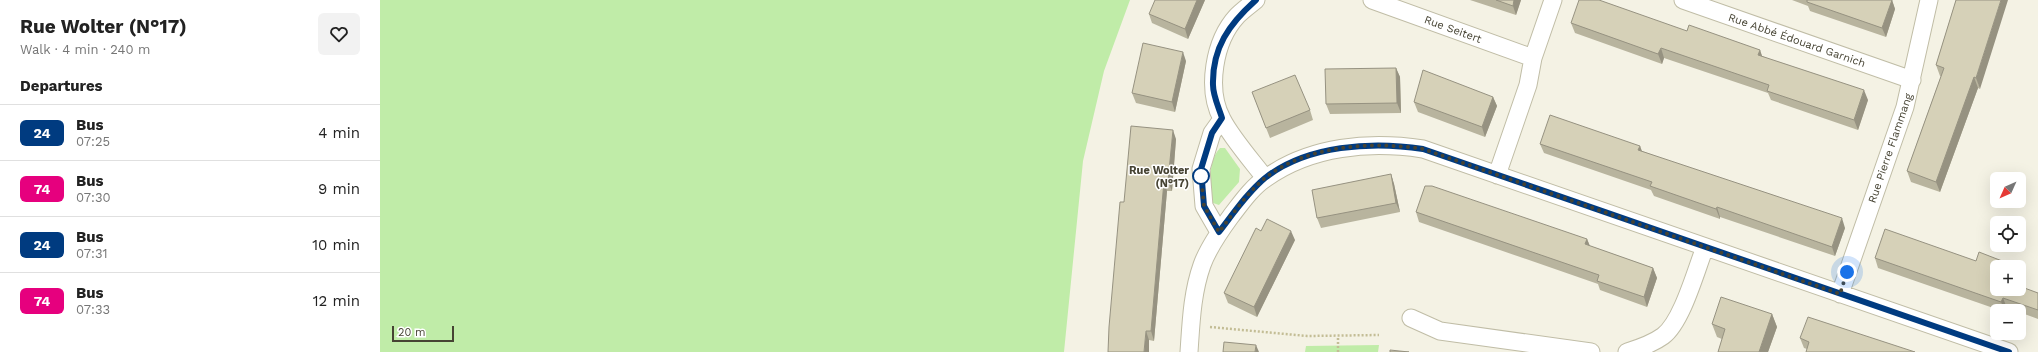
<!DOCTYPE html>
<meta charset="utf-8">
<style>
body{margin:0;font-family:"Work Sans",sans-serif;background:#f2f2f2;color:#222;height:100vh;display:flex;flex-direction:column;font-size:15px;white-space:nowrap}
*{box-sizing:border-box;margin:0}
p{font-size:13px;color:#767676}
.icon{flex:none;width:22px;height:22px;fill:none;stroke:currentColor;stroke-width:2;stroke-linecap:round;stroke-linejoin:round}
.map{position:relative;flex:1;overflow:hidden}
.sheet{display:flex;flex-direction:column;background:#fff;width:380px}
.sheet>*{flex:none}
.badge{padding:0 8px;border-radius:6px;font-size:14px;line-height:26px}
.needle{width:26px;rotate:225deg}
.buttons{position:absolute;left:1610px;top:172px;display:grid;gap:8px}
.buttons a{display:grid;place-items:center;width:36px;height:36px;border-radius:6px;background:#fff;box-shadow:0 4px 16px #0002;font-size:20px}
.scale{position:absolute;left:12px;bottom:10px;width:62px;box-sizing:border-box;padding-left:4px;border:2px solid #464333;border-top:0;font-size:11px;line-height:14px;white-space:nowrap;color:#464333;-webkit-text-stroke:3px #fff;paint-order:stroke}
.you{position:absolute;width:20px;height:20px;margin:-10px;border:3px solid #fff;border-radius:50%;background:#1a73e8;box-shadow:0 0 0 6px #1a73e833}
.map>.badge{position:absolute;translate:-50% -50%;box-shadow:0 0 0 2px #fff}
h2{padding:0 20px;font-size:15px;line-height:36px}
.round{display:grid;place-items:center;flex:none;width:42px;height:42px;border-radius:6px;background:#f2f2f2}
.overview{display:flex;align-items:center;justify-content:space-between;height:68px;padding:0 20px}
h1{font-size:19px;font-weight:700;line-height:30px}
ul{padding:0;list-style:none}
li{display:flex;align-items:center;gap:12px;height:56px;padding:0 20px;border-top:1px solid #e0e0e0}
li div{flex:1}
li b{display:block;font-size:15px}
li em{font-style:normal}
li .badge{min-width:44px;font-weight:700;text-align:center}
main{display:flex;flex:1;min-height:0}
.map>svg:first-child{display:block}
.green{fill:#c0eca8}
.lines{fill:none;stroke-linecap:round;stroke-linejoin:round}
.street-casing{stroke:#c0bda6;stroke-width:19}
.path{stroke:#c3bd95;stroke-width:2.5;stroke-dasharray:2 2;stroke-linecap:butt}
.street{stroke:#fff;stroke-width:17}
.wall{fill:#b8b49e}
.shaded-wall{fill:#969281}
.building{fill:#d6d1b8;stroke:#969281}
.line-casing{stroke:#fff;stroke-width:9}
.line{stroke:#003b80;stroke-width:6}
.walk{stroke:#464333;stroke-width:4;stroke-dasharray:0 7.2}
.stop-dot{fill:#fff;stroke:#003b80;stroke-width:2}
.labels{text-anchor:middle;stroke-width:3;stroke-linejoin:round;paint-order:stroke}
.street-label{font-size:11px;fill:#464333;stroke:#fff}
.stop-label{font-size:11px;font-weight:bold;fill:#464333;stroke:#fff;text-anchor:end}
</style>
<main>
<section class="sheet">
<div class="overview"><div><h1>Rue Wolter (N°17)</h1><p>Walk · 4 min · 240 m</p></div><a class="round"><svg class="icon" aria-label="heart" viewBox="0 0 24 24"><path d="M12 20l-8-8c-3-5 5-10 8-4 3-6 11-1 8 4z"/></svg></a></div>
<h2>Departures</h2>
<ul>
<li><span class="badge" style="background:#003b80;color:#fff">24</span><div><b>Bus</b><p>07:25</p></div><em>4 min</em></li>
<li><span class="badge" style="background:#e6007e;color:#fff">74</span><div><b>Bus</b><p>07:30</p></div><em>9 min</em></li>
<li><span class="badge" style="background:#003b80;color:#fff">24</span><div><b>Bus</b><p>07:31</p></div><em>10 min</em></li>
<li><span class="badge" style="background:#e6007e;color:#fff">74</span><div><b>Bus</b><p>07:33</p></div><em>12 min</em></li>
</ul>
</section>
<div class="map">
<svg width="1658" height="352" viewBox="0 0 1658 352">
<rect width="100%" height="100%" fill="#f4f2e4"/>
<!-- green -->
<path class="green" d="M0,0H750L724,71L703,161L684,352H0Z
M840,148H845L860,169L859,182L839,205L830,202C830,185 828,160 840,148Z
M999,345L998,352H925L926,346Z"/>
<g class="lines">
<!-- street casing -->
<g class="street-casing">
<path id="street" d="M876,0C870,5 863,10 857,16C834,41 826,89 842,119C851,137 872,161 885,178
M992,0L1153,58
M1303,0L1532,80
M1117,175L1148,85L1153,58L1173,0
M839,232L824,206L821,169L832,133L842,119
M1460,294L1525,107L1549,0
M1031,318L1060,331L1211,352
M809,352C811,323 812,293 822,265C828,248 840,231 851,216C861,203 872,187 886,178C931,146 989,141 1043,149L1629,352
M1247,352C1260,348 1272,344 1283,336C1302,322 1316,270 1325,247"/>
</g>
<!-- path -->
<path class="path" d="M830,327L927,336L999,335
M958,352V336"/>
<!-- street -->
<use href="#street" class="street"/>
</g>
<!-- wall -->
<path class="wall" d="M825,0L808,39L772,23L769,14Z
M1090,0H1141L1136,15Z
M1412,0H1512L1515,9L1506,37L1430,11L1428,6Z
M1576,0L1600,89L1598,88L1560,192L1531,182L1527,171L1561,76H1560L1556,65Z
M1191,23L1307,31L1380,50L1382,56L1488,100L1478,130L1391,100L1388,93L1284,58L1282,64L1195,33Z
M806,61L795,112L756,103L752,93Z
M1016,68L1020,77L1021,113L950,114L946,104Z
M872,92L930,110L933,120L890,138Z
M1113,97L1117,106L1105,137L1038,112L1034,102Z
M796,139L792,191H787L774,341L769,340V352L744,202Z
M1160,144L1260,146L1262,151L1465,228L1455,256L1340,217V219L1274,196L1271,190L1164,153Z
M1011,174L1014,184L1020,212L941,228L937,218Z
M1036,212L1207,239L1210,246L1273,268L1277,278L1267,307L1220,290L1218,284L1039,222Z
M881,231L915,240L877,317L848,303L844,293Z
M1495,258L1596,261L1617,289L1658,293V319L1639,312V311H1635L1627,308L1625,311H1622L1498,268Z
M1392,314L1397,327L1388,352H1338L1342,339L1337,337L1332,324Z
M1420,338L1535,352L1427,349L1424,348Z"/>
<!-- shaded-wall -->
<path class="shaded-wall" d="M817,0H825L808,39L805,29Z
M1134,0H1141L1136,15L1133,6Z
M1512,0L1515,9L1506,37L1502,28Z
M1621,0H1628L1600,89L1596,78Z
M1281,48L1284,58L1282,64L1278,54Z
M1380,50L1383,59L1378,55Z
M803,52L806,61L795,112L792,102Z
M1016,68L1020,77L1021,113L1017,103Z
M1594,77L1598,88L1560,192L1556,182Z
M1484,90L1488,100L1478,130L1474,120Z
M1113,97L1117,106L1105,137L1102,127Z
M793,130L796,139L792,191L788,181Z
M1260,146L1263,155L1258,150Z
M1011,174L1014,184L1020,212L1016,203Z
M784,181L787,191L774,341L771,331Z
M1337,207L1340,217V219L1336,209Z
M1462,218L1465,228L1455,256L1452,247Z
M911,231L915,240L877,317L874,307Z
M1207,239L1211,249L1205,244Z
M1273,268L1277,278L1267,307L1264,297Z
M1623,298L1627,308L1625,311L1621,302Z
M1392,314L1397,327L1388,352H1379Z
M766,331L769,340V352H764Z
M876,345L879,352H875Z"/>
<!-- building -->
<path class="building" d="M775,0H817L805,29L769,14Z
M1116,0H1134L1133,6Z
M1199,0H1219L1307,31L1309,25L1380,50L1378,55L1484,90L1474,120L1387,91L1389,85L1281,48L1278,54L1191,23Z
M1427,0H1512L1502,28L1427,2Z
M1576,0H1621L1596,78L1594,77L1556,182L1527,171L1564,68L1556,65Z
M763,43L803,52L792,102L752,93Z
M1016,68L1017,103L946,104L945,69Z
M1043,70L1113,97L1102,127L1034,102Z
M915,75L930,110L886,128L872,92Z
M1170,115L1260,146L1258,150L1462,218L1452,247L1337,207L1336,209L1270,186L1272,182L1160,144Z
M751,126L793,130L788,181H784L771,331H766L764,352H728L729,327L740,202H744Z
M1011,174L1016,203L937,218L932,190Z
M1045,186H1052L1207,239L1205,244L1273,268L1264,297L1217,281L1219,275L1036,212Z
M887,219L911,231L874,307L844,293L876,228L881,231Z
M1505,229L1596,261L1599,252L1635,266V267H1617V289H1639V286L1658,293V310L1623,298L1621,302L1495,258Z
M1341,297L1392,314L1379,352H1338L1345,329L1332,324Z
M1428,317L1535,352H1426L1429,342L1420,338Z
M844,342L876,345L875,352H843Z
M1010,350L1029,352H1010Z"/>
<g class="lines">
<!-- line casing -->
<g class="line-casing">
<path id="line" d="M876,0C849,24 832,48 833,85C833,96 839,108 842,118L832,133L821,169L824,206L839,232C853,214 867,193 885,178C927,145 992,141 1043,149L1629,352"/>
</g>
<!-- line -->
<use href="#line" class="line"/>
<!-- walk -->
<path class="walk" d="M821,176L824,206L839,232C853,214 867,193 885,178C927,145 992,141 1043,149L1460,294L1467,272"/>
</g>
<!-- markers -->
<circle class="stop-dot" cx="821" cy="176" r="8"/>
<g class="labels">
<!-- street labels -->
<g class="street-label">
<text transform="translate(1073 29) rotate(20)" y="4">Rue Seitert</text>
<text transform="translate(1417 40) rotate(19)" y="4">Rue Abbé Édouard Garnich</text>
<text transform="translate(1510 148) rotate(-71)" y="4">Rue Pierre Flammang</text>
</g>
<!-- stop labels -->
<g class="stop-label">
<text x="809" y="174">Rue Wolter<tspan x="809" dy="13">(N°17)</tspan></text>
</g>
</g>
</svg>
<div class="buttons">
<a><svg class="needle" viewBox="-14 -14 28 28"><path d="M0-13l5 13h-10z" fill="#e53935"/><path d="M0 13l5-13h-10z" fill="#767676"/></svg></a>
<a><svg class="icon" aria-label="locate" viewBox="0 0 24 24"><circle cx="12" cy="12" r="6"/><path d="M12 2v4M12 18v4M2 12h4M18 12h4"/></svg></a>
<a>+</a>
<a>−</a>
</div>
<div class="scale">20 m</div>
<div class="you" style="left:1467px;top:272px"></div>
</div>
</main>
